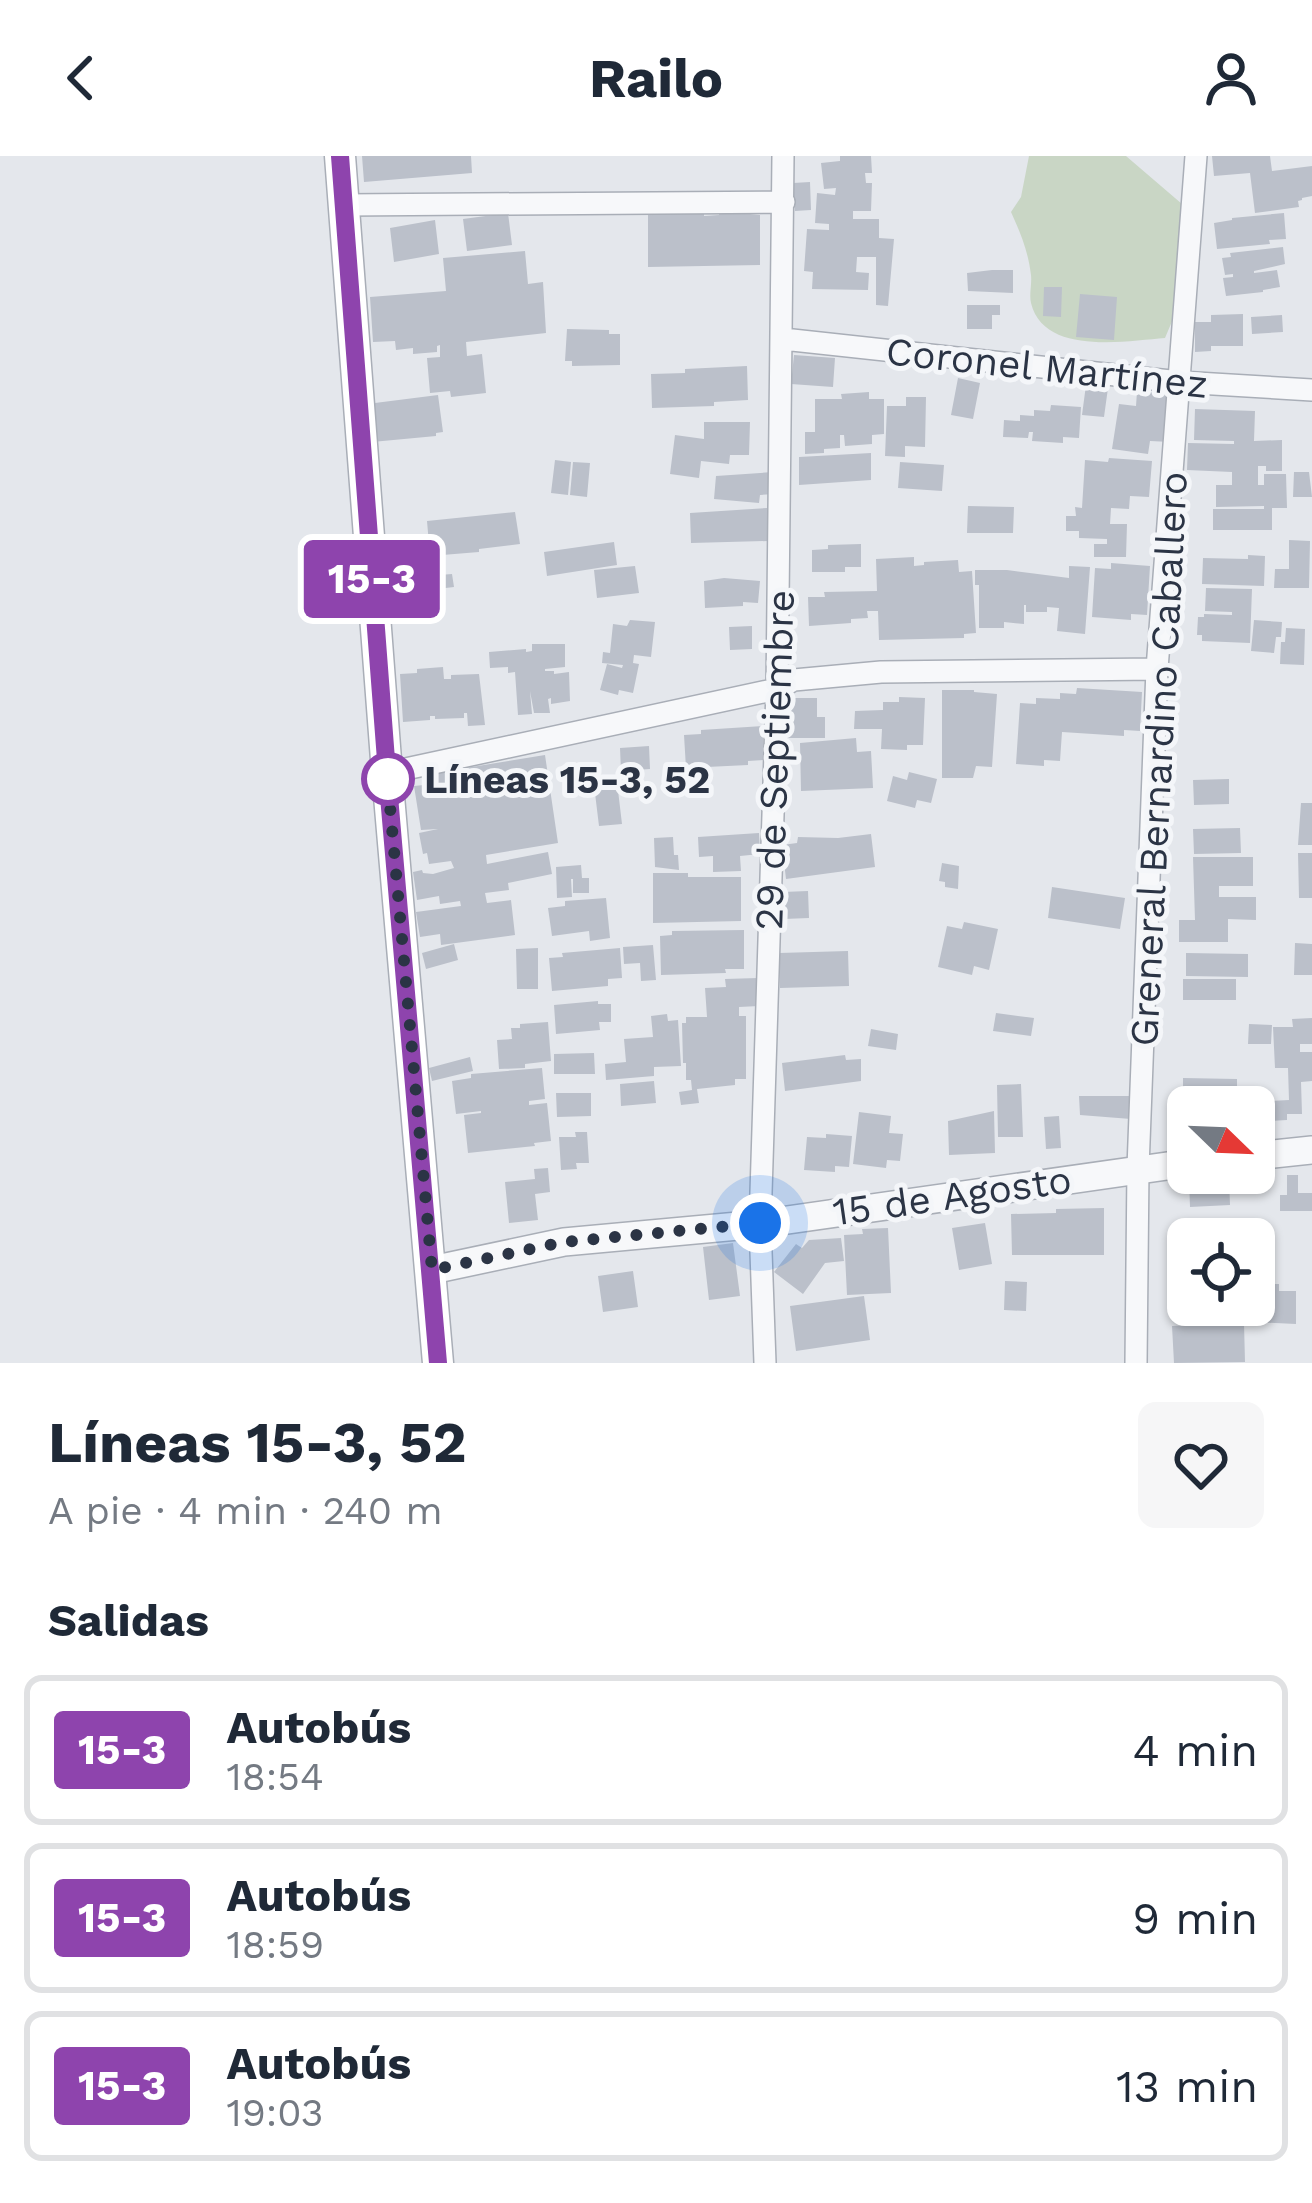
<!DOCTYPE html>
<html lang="es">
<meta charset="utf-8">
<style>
body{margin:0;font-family:"Work Sans",sans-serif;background:#f6f6f7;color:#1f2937;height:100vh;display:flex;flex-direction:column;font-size:45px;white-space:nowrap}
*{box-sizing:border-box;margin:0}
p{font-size:39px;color:#747a83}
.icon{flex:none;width:66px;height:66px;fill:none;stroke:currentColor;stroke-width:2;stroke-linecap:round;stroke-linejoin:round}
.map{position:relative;height:1207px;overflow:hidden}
.drawer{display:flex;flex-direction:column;background:#fff;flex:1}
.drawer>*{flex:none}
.badge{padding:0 24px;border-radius:9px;font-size:42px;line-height:78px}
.needle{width:78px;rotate:113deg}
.buttons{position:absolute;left:1167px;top:930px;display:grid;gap:24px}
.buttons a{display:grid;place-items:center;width:108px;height:108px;border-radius:18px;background:#fff;box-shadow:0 3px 9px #0004;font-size:60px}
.you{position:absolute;width:60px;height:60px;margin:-30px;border:9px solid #fff;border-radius:50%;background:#1a73e8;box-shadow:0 0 0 18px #1a73e833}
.map>.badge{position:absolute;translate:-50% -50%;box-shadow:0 0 0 6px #fff}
h2{padding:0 48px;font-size:45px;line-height:108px}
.round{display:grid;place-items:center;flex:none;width:126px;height:126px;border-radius:18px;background:#f6f6f7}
.overview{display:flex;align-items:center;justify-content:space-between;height:204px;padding:0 48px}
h1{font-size:57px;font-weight:700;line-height:90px}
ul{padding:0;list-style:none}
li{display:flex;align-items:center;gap:36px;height:150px;margin:0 24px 18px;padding:0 24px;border:6px solid #e0e1e3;border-radius:18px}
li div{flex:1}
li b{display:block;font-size:45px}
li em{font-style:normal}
li .badge{min-width:132px;font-weight:700;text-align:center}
header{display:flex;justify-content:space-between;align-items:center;height:156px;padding:0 48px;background:#fff;font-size:54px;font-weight:700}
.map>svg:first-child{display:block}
.green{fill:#c9d6c5}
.building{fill:#bbc0ca}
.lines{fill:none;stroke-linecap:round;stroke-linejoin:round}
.minor-casing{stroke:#a9aeb7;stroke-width:24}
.tertiary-casing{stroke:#a9aeb7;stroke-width:30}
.secondary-casing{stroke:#a9aeb7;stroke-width:33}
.minor{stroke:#f7f8fa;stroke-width:21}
.tertiary{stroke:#f7f8fa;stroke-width:27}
.secondary{stroke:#fff;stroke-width:30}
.line-casing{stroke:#fff;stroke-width:27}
.line{stroke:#8e44ad;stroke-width:18}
.walk{stroke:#2b3445;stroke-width:12;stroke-dasharray:0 21.6}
.stop-dot{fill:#fff;stroke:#8e44ad;stroke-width:6}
.labels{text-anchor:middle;stroke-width:10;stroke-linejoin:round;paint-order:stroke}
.street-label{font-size:39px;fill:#2b3445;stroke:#f4f6f9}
.stop-label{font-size:39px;font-weight:bold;fill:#2b3445;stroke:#f4f6f9;text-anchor:start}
</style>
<header><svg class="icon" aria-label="back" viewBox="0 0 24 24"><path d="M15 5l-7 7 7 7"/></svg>Railo<svg class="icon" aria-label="person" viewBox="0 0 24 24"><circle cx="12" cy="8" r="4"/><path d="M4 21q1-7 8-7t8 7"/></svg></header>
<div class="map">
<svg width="1312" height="1207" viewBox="0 0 1312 1207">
<rect width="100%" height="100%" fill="#e4e7ec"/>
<!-- green -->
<path class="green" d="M1029,0H1126L1182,48L1189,125L1165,182C1126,185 1044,200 1031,147C1029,139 1032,128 1031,119C1028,95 1021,78 1011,56L1021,41Z"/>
<!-- building -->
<path class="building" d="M362,0H471L472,17L364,26Z
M840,0H871L872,17H865L866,27H872L871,55H853V63H879V82L894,83L888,150L876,149V101H857L856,116L869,117L868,134L812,133L813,116L804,115L807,73L829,74V68L815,67L817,37L835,39L836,32L824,33L821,7L840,5Z
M1212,0H1270L1272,15L1312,10V40L1302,42V44L1298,45L1299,51L1255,57L1250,17L1214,20Z
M810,26L811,54L795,55L793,27Z
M704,55V60L719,59V55L760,59V109L648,111V56Z
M508,57L512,89L467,95L463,63Z
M1284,57L1286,83L1269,84L1270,88L1217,93L1214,67L1232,64V62Z
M435,64L439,98L394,106L390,72Z
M1283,91L1285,108L1254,115V117L1277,114L1280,131L1263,134V136L1226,140L1223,122L1233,121V118L1225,119L1222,102L1231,101L1230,97Z
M525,95L528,128L543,126L546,177L466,186L467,200L482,198L486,237L451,241L450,235L430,237L427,202L440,201V189L437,190V196L413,198V192L396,194L395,185L373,186L370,141L446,135L443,102Z
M992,114H1013V137L968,135L967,117Z
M1044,131H1062L1061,161L1043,160Z
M1080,138L1117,141L1114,184L1076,181Z
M967,149H1000V159H992V173H967Z
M1243,158V190H1211V195L1195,196V166H1211V159Z
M1282,159L1283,176L1252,178L1251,161Z
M567,173L609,174V178H620V209L572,210V205H565Z
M794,199L835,202L833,231L791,228Z
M747,210L748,244L714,246V250L652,252L651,218L685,217V213Z
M958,222L980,227L973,263L951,259Z
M1086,229L1108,232L1104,261L1082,259Z
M869,236V243H884V278L872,279V288L845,290L844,279H840V292L824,293V297L805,298V276H815V243H842L841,238Z
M1137,236L1174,237L1171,286L1150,285L1148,298L1112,293L1119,248L1136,250Z
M438,239L443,276L436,277V280L372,286L367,248Z
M906,241H926L925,291L905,290V301L885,300L887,250H906Z
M1051,249L1081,251L1079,282L1063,281V287L1032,285L1033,276H1029L1028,282L1003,281L1004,264L1020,265V259L1034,260V254L1050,255Z
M1195,253L1255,255L1254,285L1282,284V315H1266V310H1258V329H1264V318H1286L1287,352H1272V374H1213V353H1264V350L1216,351V329H1232V316L1187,314L1188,287L1234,288V285L1194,284Z
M704,266H750L749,299H730L729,308L701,305L699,322L670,318L675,279L704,283Z
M871,297V324L799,329V301Z
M1109,302L1152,305L1149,341L1130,340L1129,353L1111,352L1110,368H1127L1126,401H1094V388H1107V383L1079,382V375H1066V360H1076L1075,351L1082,352L1085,304L1108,306Z
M555,304L571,306L568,339L551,337Z
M573,306L590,307L587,341L570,339Z
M900,306L944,309L942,335L898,332Z
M773,316L775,338L760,339L759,347L714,343L716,320Z
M1294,316H1309L1312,341H1293Z
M968,350L1014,351L1013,377H967Z
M767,352L768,385L691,387L690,357Z
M515,356L520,388L479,393V396L430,400L427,365Z
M1289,384L1310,385L1309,432H1274L1275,413H1289Z
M614,386L617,409L547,420L544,396Z
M861,388V411H845V416H812V394L828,393V389Z
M1248,399L1265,400L1264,430L1202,428L1203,402L1248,403Z
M914,401V410L924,409V406L958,404L959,416L972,415L976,477L964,478V482L879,484L878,455H867L868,462L851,463V467L809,470L808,441H825L824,436L877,435L876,403Z
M424,403L426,420L452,418L454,431L387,439L384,407Z
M1111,407L1150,410L1147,459L1131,458V464L1092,461L1095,412L1111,413Z
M635,410L639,437L597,442L594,414Z
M1069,410L1090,411L1085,478L1057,475L1059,452L1047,451V456H1026V449H1024V468L1004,466V472H979V429H975V414H1007L1069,422Z
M724,422L760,425L758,447L743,446V450L705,452L704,425Z
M1206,432L1252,433L1250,487L1202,485V479H1197L1198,461H1204V458L1232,459V456L1205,455Z
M630,464L655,466L651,501L634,499L633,507L639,508L633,537L619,534L618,539L600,534L607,508L622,512L623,509L602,507L603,496L610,497L613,468L627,470Z
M1254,464L1282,466L1281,481H1276L1274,497L1251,495Z
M752,470V493L730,494L729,471Z
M1286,472L1305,473L1304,509L1280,508L1281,486H1285Z
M532,488H565V511L545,513V515H554V518L569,516L570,545L551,548V542L548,543L550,557H534L530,535L532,558L518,559L515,516L508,517V511L490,512L489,496L526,493V496L532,495Z
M443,511L444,523H451V519L479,518L485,569L468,570L467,557H464V562L435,563V560H430V564L403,566L400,518L417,517V513Z
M1077,532L1142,536L1140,575L1124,574V580L1062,576L1060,605L1044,604V610L1016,608L1020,547L1036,548V542L1060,543V537L1076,538Z
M942,534H974V536L997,538L992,611L976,610L973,622H942Z
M899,541L925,542L923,589H907V594L881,593L882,573H854L855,555L883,554V546H899Z
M785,542H817V561H825V582H785Z
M763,570L764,604L748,605V609L686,612L684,579L701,578V574Z
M856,582L857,596L871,595L873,632L801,635L800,587Z
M649,590L650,613L621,615L620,592Z
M545,599L558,687L486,699L487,708L548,696L552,718L508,727L509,734L485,737L487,747L511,744L515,779L441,789L440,778L420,781L416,756L461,750L460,745L440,748L439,740L417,744L413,716L422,714L423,717L433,718L454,712L451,705L429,708L427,697L423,698L419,677L438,673L421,674L414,630L424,629L423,619Z
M909,616L937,623L931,647L917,644L915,652L887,645L893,620L907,624Z
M1229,623V648L1194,649L1193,624Z
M617,626L622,668L599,670L594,629Z
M1301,647H1312V689H1298Z
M1240,672L1241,697L1194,698L1193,673Z
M759,677L760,698L740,700L741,715L713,716V700L699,701L698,681Z
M871,678L875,711L786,723L782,689L797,687L798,681L838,682Z
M673,681L674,699H678L679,714L655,711L654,682Z
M1298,697H1312V742H1299Z
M1193,701H1253V730H1219V741H1256V764L1228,763V786H1179V764H1195Z
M942,707L959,710L958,733L945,731V726L939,725Z
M581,709L582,722H589V737H573V723H571L572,741L557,742L556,711Z
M653,717H688V721H741V765L653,767Z
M1052,731L1125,742L1120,773L1048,762Z
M808,735L809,762L784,763L783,736Z
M606,742L610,782L590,785L589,775L552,780L548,752L565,750V745Z
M964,766L998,773L989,814L974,810L972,819L938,811L947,770L962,773Z
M744,774V813H725L726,817L661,819L660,780L672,779V775Z
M1295,787L1312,788V819H1294Z
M454,788L458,804L426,813L422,797Z
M653,789L656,824L641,825L640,807L624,808L623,791Z
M538,792V833H517L516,793Z
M620,792L622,822L608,823V830L552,835L549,802L563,801L562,797Z
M848,795L849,830L780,832L779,797Z
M1186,797L1248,798V821L1186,820Z
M758,822L759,850L739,851V860H746V923H735V929L697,933L699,947L681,949L679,936L692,934L691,924H686V907H683L682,867H686V861H707L705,832L726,831L725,823Z
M1183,823H1236V844H1183Z
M598,845V848H611V866H599L600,874L556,878L554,849Z
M996,857L1034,862L1031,880L993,875Z
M667,858L668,865L678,864L681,910L654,911V920L606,924L605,908L626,906L624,883L653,881L651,860Z
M1312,862V888H1300V896H1312V925L1301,926L1302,958H1287V964L1269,965V945L1289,944L1288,912H1275L1273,871H1293L1292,863Z
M548,866L551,905L525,908V912L499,913L497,884L512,883L511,872H520V868Z
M1249,868L1272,869L1271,888H1248Z
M871,873L898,878L896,894L868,890Z
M594,897L595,918H554V898Z
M845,899L846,904L861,903V925L785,935L782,907Z
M470,901L473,915L432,925L429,912Z
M542,912L545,943L529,945V949L547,947L551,985L534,987L535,990L468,997L464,959L481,957V955L456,958L452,925L471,922V918Z
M1183,922L1237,923V951L1183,952Z
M654,925L656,947L621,950L620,928Z
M1021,928L1023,981H998L997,929Z
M556,937H591V960L557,961Z
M1079,940H1130L1131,963L1080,959Z
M994,955L995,997L949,999L948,965Z
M859,956L891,960L889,977L903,978L900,1005L887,1004L886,1012L853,1008Z
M1059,960L1061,992L1046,993L1044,961Z
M575,976H587L589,1007H576L577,1013L561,1014L559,981H576Z
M826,978L852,980L849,1011L835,1010V1016L804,1014L807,981L826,982Z
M548,1012L550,1036L535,1038L538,1064L509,1067L505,1026L535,1023L534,1013Z
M1205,1017H1217V1022L1229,1021L1230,1049L1190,1051L1189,1023L1205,1022Z
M1287,1019H1298V1037H1312V1055H1280V1039H1287Z
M1104,1052V1099H1012L1011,1058L1056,1057V1053Z
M985,1067L992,1108L959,1114L952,1072Z
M888,1072L891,1137L847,1139L844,1079L863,1078L862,1073Z
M1193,1073V1083H1188V1119L1174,1120L1173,1074Z
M841,1082L844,1105L825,1107L803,1138L774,1116L796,1088L802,1092L809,1084Z
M733,1087L740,1140L709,1144L703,1091Z
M633,1115L638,1151L603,1156L598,1120Z
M1005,1125L1027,1126L1026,1155L1004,1154Z
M1254,1128H1279V1135H1296V1168L1252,1166Z
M864,1140L870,1184L796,1195L790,1150Z
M1244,1167L1245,1206L1174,1207L1172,1170Z"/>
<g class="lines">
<!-- minor casing -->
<g class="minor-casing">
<path id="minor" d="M344,49L784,46
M783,183L1180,226L1312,234
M387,617L777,533L794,524L881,516L1157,513
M765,1207L760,1068L777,533L783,0
M1136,1207L1138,1012L1157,513L1196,0"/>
</g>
<!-- tertiary casing -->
<g class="tertiary-casing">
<path id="tertiary" d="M1254,1000L1312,994
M432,1114L564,1086L760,1068L1188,1007"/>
</g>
<!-- secondary casing -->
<g class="secondary-casing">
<path id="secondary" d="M340,0L387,617L438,1207"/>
</g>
<!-- minor -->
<use href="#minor" class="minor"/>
<!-- tertiary -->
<use href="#tertiary" class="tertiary"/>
<!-- secondary -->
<use href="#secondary" class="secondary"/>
</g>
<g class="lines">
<!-- line casing -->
<g class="line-casing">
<path id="line" d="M340,0L387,617L438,1207"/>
</g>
<!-- line -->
<use href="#line" class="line"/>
<!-- walk -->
<path class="walk" d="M388,623L387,617L432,1114L564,1086L760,1067"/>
</g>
<!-- markers -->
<circle class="stop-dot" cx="388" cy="623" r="24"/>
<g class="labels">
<!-- street labels -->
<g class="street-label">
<text transform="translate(1047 211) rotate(6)" y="14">Coronel Martínez</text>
<text transform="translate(1158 603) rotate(-87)" y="14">Greneral Bernardino Caballero</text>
<text transform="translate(774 604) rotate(-88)" y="14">29 de Septiembre</text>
<text transform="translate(952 1039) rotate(-8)" y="14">15 de Agosto</text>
</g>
<!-- stop labels -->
<g class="stop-label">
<text x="424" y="637">Líneas 15-3, 52</text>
</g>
</g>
</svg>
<div class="buttons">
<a><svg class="needle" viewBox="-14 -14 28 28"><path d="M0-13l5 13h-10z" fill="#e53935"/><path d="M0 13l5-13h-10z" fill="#747a83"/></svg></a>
<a><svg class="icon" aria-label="locate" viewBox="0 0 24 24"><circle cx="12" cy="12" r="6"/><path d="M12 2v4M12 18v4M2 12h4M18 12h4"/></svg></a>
</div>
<div class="you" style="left:760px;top:1067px"></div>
<b class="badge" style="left:372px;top:423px;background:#8e44ad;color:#fff">15-3</b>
</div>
<section class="drawer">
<div class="overview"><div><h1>Líneas 15-3, 52</h1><p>A pie · 4 min · 240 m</p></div><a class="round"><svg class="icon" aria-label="heart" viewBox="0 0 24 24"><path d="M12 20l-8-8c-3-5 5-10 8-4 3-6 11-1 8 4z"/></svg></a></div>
<h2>Salidas</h2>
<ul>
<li><span class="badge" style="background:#8e44ad;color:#fff">15-3</span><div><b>Autobús</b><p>18:54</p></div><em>4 min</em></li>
<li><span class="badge" style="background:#8e44ad;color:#fff">15-3</span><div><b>Autobús</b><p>18:59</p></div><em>9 min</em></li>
<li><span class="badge" style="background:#8e44ad;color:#fff">15-3</span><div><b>Autobús</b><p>19:03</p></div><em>13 min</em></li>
</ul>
</section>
